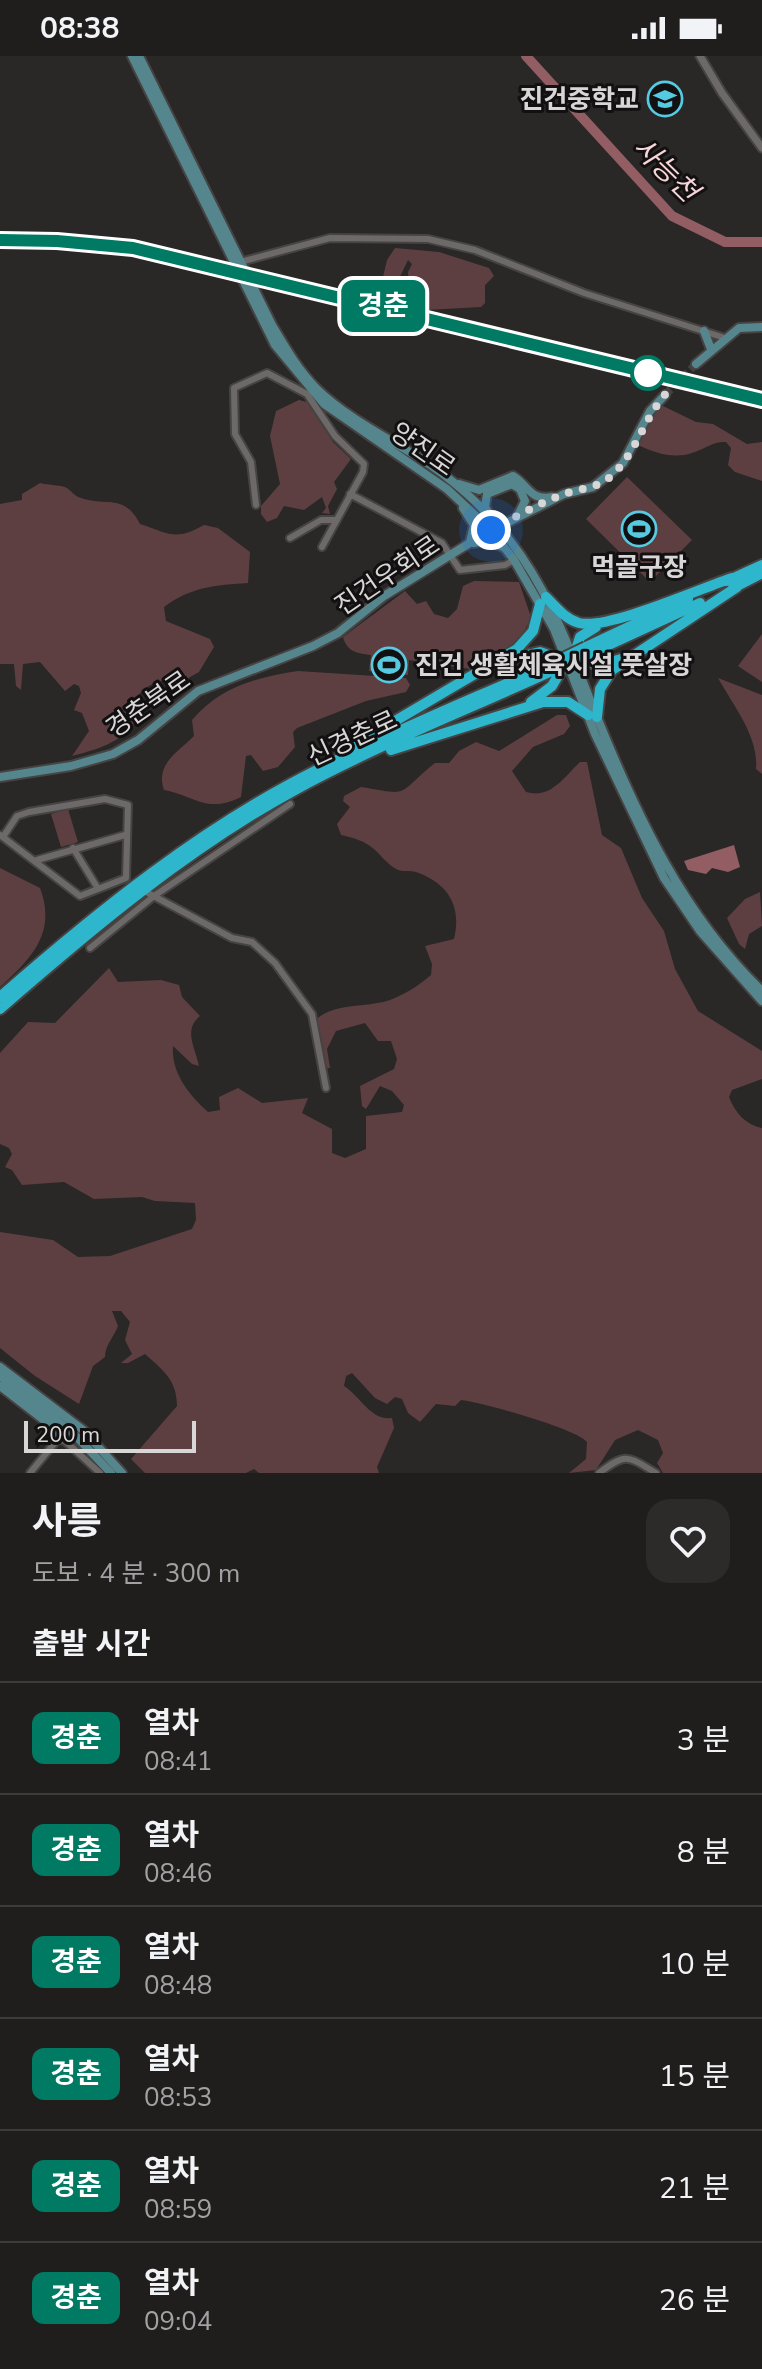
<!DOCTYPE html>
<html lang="ko">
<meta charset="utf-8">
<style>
body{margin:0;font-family:"Nunito Sans","Noto Sans KR",sans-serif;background:#2d2a2a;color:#f1f3f6;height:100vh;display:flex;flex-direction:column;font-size:30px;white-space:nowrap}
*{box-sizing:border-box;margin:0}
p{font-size:26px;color:#a2a2a4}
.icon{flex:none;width:44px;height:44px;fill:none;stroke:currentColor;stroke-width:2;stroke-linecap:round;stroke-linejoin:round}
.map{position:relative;height:1417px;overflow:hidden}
.drawer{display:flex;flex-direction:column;background:#201d1d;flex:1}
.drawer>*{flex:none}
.badge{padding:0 16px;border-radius:12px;font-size:28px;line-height:52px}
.scale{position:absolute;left:24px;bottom:20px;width:172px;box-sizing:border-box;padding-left:8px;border:4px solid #d8d6d6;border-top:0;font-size:22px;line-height:28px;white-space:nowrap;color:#d8d6d6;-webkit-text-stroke:6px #121010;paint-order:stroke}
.you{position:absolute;width:40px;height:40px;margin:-20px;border:6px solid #fff;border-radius:50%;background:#1a73e8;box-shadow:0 0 0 12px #1a73e833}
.map>.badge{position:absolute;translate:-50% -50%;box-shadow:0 0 0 4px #fff}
h2{padding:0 32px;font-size:30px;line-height:72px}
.round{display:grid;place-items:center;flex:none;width:84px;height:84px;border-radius:24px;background:#2d2a2a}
.head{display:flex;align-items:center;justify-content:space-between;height:136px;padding:0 32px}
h1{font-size:38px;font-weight:700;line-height:60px}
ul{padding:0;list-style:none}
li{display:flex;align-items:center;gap:24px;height:112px;padding:0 32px;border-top:2px solid #3d3b3b}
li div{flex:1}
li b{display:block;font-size:30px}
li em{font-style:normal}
li .badge{min-width:88px;font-weight:700;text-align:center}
.status{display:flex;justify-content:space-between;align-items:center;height:56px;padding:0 40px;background:#201d1d;direction:ltr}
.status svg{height:22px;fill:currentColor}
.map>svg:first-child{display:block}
.green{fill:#5d3f42}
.water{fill:#925d63}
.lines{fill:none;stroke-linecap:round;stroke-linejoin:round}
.river{stroke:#925d63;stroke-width:10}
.secondary-tunnel{stroke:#444141;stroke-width:8;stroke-dasharray:8 4;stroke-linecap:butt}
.minor-casing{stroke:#464343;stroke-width:10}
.tertiary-casing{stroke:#464343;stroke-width:11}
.secondary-casing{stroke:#464343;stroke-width:12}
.trunk-casing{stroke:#464343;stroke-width:14}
.minor{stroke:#6d6969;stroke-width:6}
.tertiary{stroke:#6d6969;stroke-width:7}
.secondary{stroke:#55868e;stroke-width:8}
.trunk{stroke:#2eb6cc;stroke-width:10}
.rail-casing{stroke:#797676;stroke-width:5}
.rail{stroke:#121010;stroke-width:2;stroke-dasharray:6;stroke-linecap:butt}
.trunk-bridge-casing{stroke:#464343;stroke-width:14;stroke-linecap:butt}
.trunk-bridge{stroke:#2eb6cc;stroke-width:10}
.line-casing{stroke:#fff;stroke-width:18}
.line{stroke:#007a62;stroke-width:12}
.walk{stroke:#d8d6d6;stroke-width:8;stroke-dasharray:0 14.4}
.stop-dot{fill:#fff;stroke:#007a62;stroke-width:4}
.labels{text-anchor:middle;stroke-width:6;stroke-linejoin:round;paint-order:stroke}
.poi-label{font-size:26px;font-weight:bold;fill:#d8d6d6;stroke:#121010;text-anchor:end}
.street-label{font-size:26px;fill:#d8d6d6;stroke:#121010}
.water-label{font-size:28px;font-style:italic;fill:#f8d5d8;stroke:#121010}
</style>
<div class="status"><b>08:38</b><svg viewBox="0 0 49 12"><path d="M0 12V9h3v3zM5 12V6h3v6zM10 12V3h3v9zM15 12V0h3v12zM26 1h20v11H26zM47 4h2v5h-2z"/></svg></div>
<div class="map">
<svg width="762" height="1417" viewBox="0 0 762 1417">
<rect width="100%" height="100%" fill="#2a2727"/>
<!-- green -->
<path class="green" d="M395,192L439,196L489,212L494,220L485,229V247L481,251L426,254L410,245L408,216L412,208L408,204L396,229L384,238L380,234L387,204Z
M299,344L307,346L333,386L351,403L334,426L337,433L328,450L330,458L322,457L326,452L322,441L304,454L284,450L277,462L267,466L261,458V450L280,428L270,380L276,355Z
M661,349L696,366L713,368L747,388L762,386V425L735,416L728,409L731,392L726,386C714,385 706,392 695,396C675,404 655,397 638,389L652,357Z
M627,421L692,484L650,526L586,463Z
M40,427C48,429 58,429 65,431C71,434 75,441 81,442C108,451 124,437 140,468C170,478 176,485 204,469L218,472L250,496L248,527C215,529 191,531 164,551L166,565L210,583L214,591L199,616L176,629C159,616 139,636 129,651L135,666C121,687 95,694 72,700L89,675L82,657L74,654L81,637L79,630L74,628L65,635L40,606L23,608L21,634L16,630L14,608H0V448L22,444V438Z
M474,525L519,526L531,561L519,586L470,613L409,604L408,619L369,615L371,599C357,597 347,596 343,581L405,535L417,548L426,545L434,558L448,562L457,553L463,530Z
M762,578V626L738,610Z
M298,615L406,622L410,629L406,636L366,645L297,672L293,676L295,691L278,711L263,715L251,699L246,700L241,741C207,758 195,740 164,734C155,708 178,696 194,680L192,664C220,631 257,621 298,615Z
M718,622L762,639V718L756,713C759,681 733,649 718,622Z
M557,659H566L570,670L564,678L533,691L512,715L526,736C551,743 563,722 580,706H587L602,779L621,792L642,842L664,875L675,913L698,955L762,995V1023L732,1034L729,1041C735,1057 746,1069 762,1072V1417H663L657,1407L663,1397L658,1384L638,1374L615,1384L596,1414L569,1417L586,1403L587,1386C577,1373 481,1346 461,1344L455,1350L436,1348L420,1366L408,1357L402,1343L395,1341L387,1348L375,1342L352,1317L346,1320L344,1330C361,1341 371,1365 392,1362L394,1372L377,1411L379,1417H259L254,1413L246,1417H145L131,1403L177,1350C177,1324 163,1314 145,1298L128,1307H121L132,1298L125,1284L130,1266L121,1255H112L118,1270C114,1281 105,1289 105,1301L93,1310L79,1348L35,1320L0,1292V1176L53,1184L78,1201L110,1200L192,1173L196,1164L195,1147L155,1145L142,1141L94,1143L64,1126L22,1129L12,1114L5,1111L12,1098L9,1092L0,1088V997L28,966L55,967L109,912L118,926L161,924L179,929L182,941L200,960C183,974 195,991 199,1010L192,1008L173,990C171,1017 189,1039 208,1056L220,1054L219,1041L238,1032L262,1047L308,1042L302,1057L332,1073V1097L345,1102L366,1093V1060L402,1056L404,1049L392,1035L380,1030L366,1053L362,1050L360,1030L394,1013L397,1003L391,985H378L365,967L336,975L327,993L330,1012H319L310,971C325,946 363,952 387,945C404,939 417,931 431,919L432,908L425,890L454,883C462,850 448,827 416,816C410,814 404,816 398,814C386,808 380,797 370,790C362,784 350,781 341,779L337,768L350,751L343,745L344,740L361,731C413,740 395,739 435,707H449L459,695L476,686L499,695Z
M68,753L78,786L61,791L51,758Z
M0,812L40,832C57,877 31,903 0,931Z
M760,836L762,870L749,878L745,893L739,888L727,862L745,843Z"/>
<!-- water -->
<path class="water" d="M734,789L740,811L728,816L712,812L706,818L688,814L684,805Z"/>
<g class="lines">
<!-- river -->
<path class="river" d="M526,0L672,160L725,186H762"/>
<!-- secondary-tunnel -->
<path class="secondary-tunnel" d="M665,339L696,308"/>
<!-- minor casing -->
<g class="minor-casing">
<path id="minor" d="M240,206L330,182L428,183L475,194L584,237L725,282
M350,438L442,487L460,514L505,509L514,504
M256,449L251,406L235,378L234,332L267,317L307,338L335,380L364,408L363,416L322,491
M290,482L321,464H337
M0,779L80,840L126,822L128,749L105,743L29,756L17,760L3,781
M73,792L97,831
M37,804L125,779
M148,837L232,882L252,886L275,907L312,958L326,1032
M90,892L154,840L290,748
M30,1417L58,1383L65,1385L100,1417
M599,1417C627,1396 627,1400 656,1417"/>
</g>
<!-- tertiary casing -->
<g class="tertiary-casing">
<path id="tertiary" d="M700,0L722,37L762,92"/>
</g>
<!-- secondary casing -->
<g class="secondary-casing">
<path id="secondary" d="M132,0L275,289L324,348L447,433L491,474L514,504L554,573L595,678L664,822L700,875L762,945
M139,0L272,269C285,291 298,314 317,333C346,361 384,380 418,401C451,421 484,451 508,482C550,535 572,599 597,661C637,760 684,860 762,935
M704,275L711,293
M696,308L739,272L762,271
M459,428L479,434L513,420C529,430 530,445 552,441
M463,452L474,469L470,486
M489,458L485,451L487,438L512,428L520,433L525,445L517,461
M474,487L487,484L503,491
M0,721L71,710L113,698L138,684L198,635L313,590L338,577L384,540L481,480L564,438L593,431L623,407L650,355L665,339
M0,1311L83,1374L122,1417
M0,1320L73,1377L111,1417
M0,1330L53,1371L58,1383"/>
</g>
<!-- trunk casing -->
<g class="trunk-casing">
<path id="trunk" d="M727,525L762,509
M733,532L762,517
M546,541C556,551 565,563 579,567C608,574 699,533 732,522
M586,591L688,543
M589,598L700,547
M573,603L580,581L596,571
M507,604L540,596L565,605
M531,646L552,630L566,606L573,603L600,609L621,603
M597,661L600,633L612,614L737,531
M391,694L543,646H568L588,659
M341,697L517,593L533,575L540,548
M0,941C97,856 201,772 317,714C393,675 473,643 551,608
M0,953C92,873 186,794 293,735C377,689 467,654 554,614"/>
</g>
<!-- minor -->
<use href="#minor" class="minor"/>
<!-- tertiary -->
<use href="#tertiary" class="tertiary"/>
<!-- secondary -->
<use href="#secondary" class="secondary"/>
<!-- trunk -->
<use href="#trunk" class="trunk"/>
<!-- rail casing -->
<g class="rail-casing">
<path id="rail" d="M0,184L57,185L133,192L762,344"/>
</g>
<!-- rail -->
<use href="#rail" class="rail"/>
<!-- trunk-bridge casing -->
<g class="trunk-bridge-casing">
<path id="trunk-bridge" d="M551,608L586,591
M554,614L589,598"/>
</g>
<!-- trunk-bridge -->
<use href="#trunk-bridge" class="trunk-bridge"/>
</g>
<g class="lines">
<!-- line casing -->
<g class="line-casing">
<path id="line" d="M0,184L57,185L133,192L762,344"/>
</g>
<!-- line -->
<use href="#line" class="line"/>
<!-- walk -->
<path class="walk" d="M491,474C514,462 539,447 564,438C580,432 596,433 610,421C635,400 643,364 665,339L648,317"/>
</g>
<!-- icons -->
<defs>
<g id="school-ring" transform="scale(1.8)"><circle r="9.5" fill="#121010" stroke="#55cae0" stroke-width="1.5"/><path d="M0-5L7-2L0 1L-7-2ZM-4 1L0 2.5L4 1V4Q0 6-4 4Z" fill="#55cae0"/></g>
<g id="stadium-ring" transform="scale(1.8)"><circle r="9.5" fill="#121010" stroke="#55cae0" stroke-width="1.5"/><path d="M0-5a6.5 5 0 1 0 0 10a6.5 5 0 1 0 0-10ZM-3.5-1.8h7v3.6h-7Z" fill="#55cae0"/></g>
</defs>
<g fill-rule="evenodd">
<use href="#school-ring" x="665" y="43"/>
<use href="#stadium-ring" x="639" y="473"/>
<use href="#stadium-ring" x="389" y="609"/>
</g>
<!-- markers -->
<circle class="stop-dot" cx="648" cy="317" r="16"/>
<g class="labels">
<!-- poi labels -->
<g class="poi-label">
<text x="639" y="52">진건중학교</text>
<text x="639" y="520" text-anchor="middle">먹골구장</text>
<text x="415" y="618" text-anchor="start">진건 생활체육시설 풋살장</text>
</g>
<!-- street labels -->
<g class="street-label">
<text transform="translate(423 393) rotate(35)" y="9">양진로</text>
<text transform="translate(387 519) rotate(-34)" y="9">진건우회로</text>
<text transform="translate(148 648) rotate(-35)" y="9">경춘북로</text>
<text transform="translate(352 682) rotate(-25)" y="9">신경춘로</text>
</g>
<!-- water labels -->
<g class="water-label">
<text transform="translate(666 113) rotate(44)" y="10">사능천</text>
</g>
</g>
</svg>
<div class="scale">200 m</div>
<div class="you" style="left:491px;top:474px"></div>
<b class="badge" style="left:383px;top:250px;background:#007a62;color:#fff">경춘</b>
</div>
<section class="drawer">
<div class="head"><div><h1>사릉</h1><p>도보 · 4 분 · 300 m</p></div><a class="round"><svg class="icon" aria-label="heart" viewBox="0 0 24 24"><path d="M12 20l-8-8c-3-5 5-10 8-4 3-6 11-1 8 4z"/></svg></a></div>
<h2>출발 시간</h2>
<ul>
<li><span class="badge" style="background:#007a62;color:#fff">경춘</span><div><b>열차</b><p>08:41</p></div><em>3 분</em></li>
<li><span class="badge" style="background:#007a62;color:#fff">경춘</span><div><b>열차</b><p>08:46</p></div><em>8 분</em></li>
<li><span class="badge" style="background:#007a62;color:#fff">경춘</span><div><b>열차</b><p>08:48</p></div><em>10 분</em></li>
<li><span class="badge" style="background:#007a62;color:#fff">경춘</span><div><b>열차</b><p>08:53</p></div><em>15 분</em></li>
<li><span class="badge" style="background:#007a62;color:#fff">경춘</span><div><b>열차</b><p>08:59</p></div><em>21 분</em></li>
<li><span class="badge" style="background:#007a62;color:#fff">경춘</span><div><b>열차</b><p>09:04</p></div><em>26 분</em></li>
</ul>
</section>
